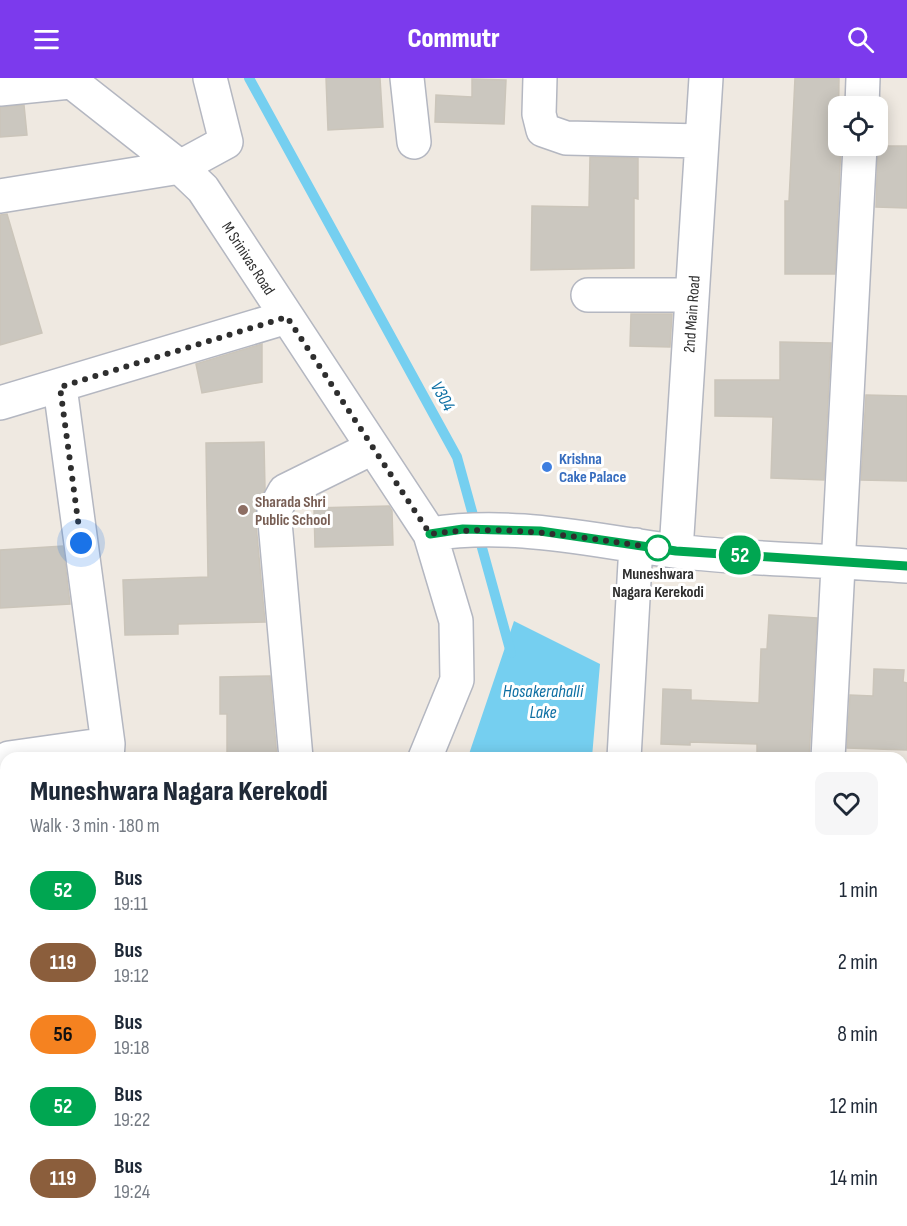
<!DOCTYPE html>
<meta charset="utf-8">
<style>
body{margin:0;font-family:"Sofia Sans Condensed",sans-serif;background:#f6f6f7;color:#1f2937;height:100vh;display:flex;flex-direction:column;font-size:22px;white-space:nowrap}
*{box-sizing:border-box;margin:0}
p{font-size:20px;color:#747a83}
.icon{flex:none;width:33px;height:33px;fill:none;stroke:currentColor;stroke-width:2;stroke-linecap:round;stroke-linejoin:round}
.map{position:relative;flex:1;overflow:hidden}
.sheet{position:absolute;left:0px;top:674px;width:908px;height:476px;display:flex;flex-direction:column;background:#fff;border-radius:18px 18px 0 0;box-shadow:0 3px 15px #0003}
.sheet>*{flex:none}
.badge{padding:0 12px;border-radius:20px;font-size:21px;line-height:39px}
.controls{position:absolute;left:828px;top:18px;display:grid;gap:12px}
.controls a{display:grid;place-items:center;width:60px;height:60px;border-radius:12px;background:#fff;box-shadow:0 3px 15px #0003;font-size:30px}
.you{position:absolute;width:30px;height:30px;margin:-15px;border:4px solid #fff;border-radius:50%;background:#1a73e8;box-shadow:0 0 0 9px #1a73e833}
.map>.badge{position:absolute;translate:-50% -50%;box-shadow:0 0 0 3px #fff}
.round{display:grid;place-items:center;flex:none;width:63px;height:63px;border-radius:12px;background:#f6f6f7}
.head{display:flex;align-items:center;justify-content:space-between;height:102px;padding:0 30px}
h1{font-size:28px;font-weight:800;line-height:45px}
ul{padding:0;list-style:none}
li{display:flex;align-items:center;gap:18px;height:72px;padding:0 30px}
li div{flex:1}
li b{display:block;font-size:22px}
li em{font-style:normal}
li .badge{min-width:66px;font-weight:700;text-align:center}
header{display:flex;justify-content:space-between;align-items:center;height:78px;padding:0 30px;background:#7c3aed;color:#fff;font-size:27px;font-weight:800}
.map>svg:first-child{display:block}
.water{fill:#75cff0}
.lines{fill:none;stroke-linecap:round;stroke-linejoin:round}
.stream{stroke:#75cff0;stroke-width:10}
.building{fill:#cbc7bf;stroke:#cbc5ba;stroke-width:1.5}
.minor-casing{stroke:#b4b7c1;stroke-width:36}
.minor{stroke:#fff;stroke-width:33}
.line-casing{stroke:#fff;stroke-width:14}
.line{stroke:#00a651;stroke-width:9}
.walk{stroke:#2e2e2e;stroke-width:6;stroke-dasharray:0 10.8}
.shop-dot{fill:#3f7fe0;stroke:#fff;stroke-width:2}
.education-dot{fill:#8d6e63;stroke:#fff;stroke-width:2}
.stop-dot{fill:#fff;stroke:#00a651;stroke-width:3}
.labels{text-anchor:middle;stroke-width:6;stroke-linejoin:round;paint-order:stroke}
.street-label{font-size:16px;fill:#2e2e2e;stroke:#fff}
.shop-label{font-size:16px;font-weight:bold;fill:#366cbe;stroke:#fff;text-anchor:start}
.education-label{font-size:16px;font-weight:bold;fill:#785e54;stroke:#fff;text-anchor:start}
.stop-label{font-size:16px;font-weight:bold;fill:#2e2e2e;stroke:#fff}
.water-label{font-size:18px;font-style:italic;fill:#0d6fa3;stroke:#fff}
</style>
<header><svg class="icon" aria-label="menu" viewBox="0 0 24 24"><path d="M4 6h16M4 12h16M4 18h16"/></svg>Commutr<svg class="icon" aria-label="search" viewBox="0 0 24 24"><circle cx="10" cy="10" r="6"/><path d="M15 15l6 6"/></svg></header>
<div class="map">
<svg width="907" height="1148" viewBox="0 0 907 1148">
<rect width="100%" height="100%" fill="#efe9e1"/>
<!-- water -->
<path class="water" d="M514,543L600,586L592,679H468Z
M6,1085V1143H553V1148H0V1089Z"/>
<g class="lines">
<!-- stream -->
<path class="stream" d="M249,0L457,379L511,575"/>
</g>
<!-- building -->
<path class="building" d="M326,0H380L383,49L328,52Z
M795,0H839L838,68H841L835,196H785V123H789Z
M472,1L506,2L504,46L435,44L436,17L472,19Z
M24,27L27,57L0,59V29Z
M878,68H907V130L876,129Z
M590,79L638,80V121L634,120V190L531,192L532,128L589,129Z
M7,136L42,255L0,267V137Z
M631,236H672L670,269L630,268Z
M780,264L831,265L824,402L771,400L773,339L715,338V302H780Z
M262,266V304L202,315L196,286Z
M866,317L907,318V403L861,402Z
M264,364L265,411L255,435L265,544L178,546V556L125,557L123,502L208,499L206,365Z
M389,428L392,433L393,467L315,469L314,430Z
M63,468L70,526L0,530V472Z
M769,537L817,540L809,680H757V666L690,664V667L661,666L663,611L691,612V622L759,625L761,571H767Z
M874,591L904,592L903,604L907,605V672L847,670L850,617L873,618Z
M270,598L277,680H227V636H220V599Z"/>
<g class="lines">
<!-- minor casing -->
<g class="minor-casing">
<path id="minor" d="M67,0L180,89L203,111L430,456L456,543L457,602L425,680
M407,0L414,64
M540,0L539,36L543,52L566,60L702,63
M0,11L70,4
M862,28L863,0
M0,118L180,89L226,64L210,0
M588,217H692
M60,309L108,666L107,680
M0,325L287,239
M430,456C516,443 591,463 675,473C752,482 830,482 907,488
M676,473L706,0
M9,680L108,666
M296,680L274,433L285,413L372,370
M624,680L636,467
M828,680L860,68
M0,877L6,874
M902,882H907
M0,962L6,958
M902,1066H907
M795,1148V1143"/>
</g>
<!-- minor -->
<use href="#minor" class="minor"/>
</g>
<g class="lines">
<!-- line casing -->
<g class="line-casing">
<path id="line" d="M430,456L463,451L540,453L676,473L907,488"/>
</g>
<!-- line -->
<use href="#line" class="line"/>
<!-- walk -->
<path class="walk" d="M81,465L60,309L287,239L430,456C509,445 580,460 658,470"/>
</g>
<!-- markers -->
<circle class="shop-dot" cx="547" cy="389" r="6"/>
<circle class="education-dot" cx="243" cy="432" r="6"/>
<circle class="stop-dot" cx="658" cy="470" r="12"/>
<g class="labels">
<!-- street labels -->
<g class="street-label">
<text transform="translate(249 180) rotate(57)" y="6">M Srinivas Road</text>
<text transform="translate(691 236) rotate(-86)" y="6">2nd Main Road</text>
</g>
<!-- shop labels -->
<g class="shop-label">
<text x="559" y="386">Krishna<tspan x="559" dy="18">Cake Palace</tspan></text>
</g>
<!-- education labels -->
<g class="education-label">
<text x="255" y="429">Sharada Shri<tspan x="255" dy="18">Public School</tspan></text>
</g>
<!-- stop labels -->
<g class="stop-label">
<text x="658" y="501">Muneshwara<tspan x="658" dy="18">Nagara Kerekodi</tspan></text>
</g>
<!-- water labels -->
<g class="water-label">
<text transform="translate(443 318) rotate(61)" y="6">V304</text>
<text x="543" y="619">Hosakerahalli<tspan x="543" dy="21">Lake</tspan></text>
</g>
</g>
</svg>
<div class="controls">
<a><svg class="icon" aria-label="locate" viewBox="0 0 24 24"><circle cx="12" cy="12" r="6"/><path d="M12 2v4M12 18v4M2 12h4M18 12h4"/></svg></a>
</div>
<div class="you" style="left:81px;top:465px"></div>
<b class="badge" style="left:740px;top:477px;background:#00a651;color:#fff">52</b>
<section class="sheet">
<div class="head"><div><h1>Muneshwara Nagara Kerekodi</h1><p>Walk · 3 min · 180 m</p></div><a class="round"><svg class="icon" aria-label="heart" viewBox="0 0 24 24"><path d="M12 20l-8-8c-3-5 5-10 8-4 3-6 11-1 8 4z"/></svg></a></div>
<ul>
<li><span class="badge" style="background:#00a651;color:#fff">52</span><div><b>Bus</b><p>19:11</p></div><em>1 min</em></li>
<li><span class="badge" style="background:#8b5e3c;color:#fff">119</span><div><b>Bus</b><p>19:12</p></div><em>2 min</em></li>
<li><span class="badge" style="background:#f58220;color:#111">56</span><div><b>Bus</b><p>19:18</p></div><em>8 min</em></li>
<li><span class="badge" style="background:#00a651;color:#fff">52</span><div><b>Bus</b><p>19:22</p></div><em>12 min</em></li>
<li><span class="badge" style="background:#8b5e3c;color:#fff">119</span><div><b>Bus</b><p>19:24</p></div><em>14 min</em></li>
</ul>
</section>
</div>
